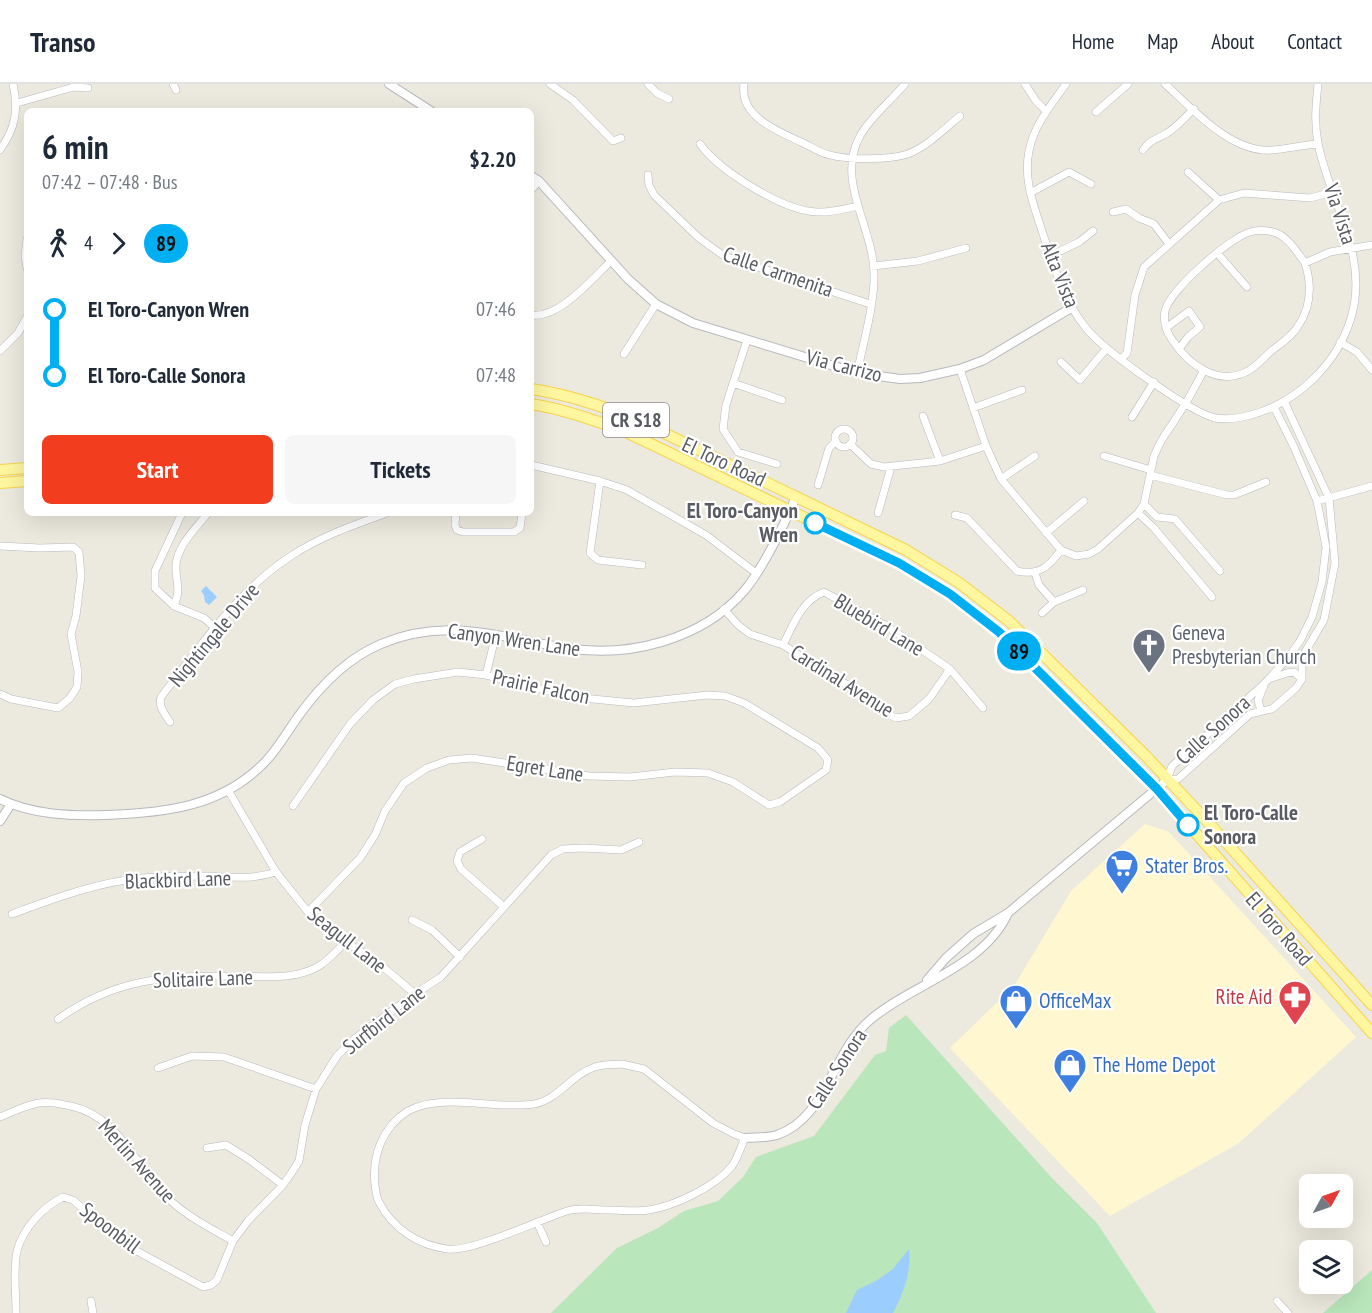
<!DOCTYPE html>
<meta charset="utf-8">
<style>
body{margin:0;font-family:"PT Sans Narrow",sans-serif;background:#f6f6f7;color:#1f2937;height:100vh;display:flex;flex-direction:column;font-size:22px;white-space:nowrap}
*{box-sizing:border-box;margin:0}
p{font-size:20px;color:#747a83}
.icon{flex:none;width:33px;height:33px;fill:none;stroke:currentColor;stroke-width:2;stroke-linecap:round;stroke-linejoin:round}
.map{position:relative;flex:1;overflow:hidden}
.panel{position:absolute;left:24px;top:24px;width:510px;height:408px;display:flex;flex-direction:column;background:#fff;border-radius:9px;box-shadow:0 6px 24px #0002}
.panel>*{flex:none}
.badge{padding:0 12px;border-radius:20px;font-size:21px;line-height:39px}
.needle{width:39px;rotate:50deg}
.buttons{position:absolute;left:1299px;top:1090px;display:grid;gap:12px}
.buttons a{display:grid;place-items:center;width:54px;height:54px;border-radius:9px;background:#fff;box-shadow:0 6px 24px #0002;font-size:30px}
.map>.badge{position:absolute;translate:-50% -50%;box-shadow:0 0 0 3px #fff}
.legs{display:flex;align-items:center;gap:9px;height:66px;padding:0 18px;font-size:20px}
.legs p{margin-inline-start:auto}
.headline{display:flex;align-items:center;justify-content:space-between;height:102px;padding:0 18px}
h1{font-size:33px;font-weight:700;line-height:45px}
.button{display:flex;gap:12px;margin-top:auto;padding:12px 18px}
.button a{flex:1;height:69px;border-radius:9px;background:#f23d1f;color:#fff;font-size:24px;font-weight:700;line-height:69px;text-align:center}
.button a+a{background:#f6f6f7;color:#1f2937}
ul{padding:0 18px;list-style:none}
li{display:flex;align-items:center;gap:21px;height:66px;font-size:22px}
li i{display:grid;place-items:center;width:9px;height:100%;margin:0 8px;background:currentColor}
li i::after{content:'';width:15px;height:15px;margin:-8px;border:4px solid;border-radius:50%;background:#fff}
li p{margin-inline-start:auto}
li:first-child i{background:linear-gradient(#0000 50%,currentColor 0)}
li:last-child i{background:linear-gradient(currentColor 50%,#0000 0)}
header{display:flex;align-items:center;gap:36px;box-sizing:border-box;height:84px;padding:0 30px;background:#fff;border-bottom:2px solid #e0e1e3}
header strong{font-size:28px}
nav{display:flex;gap:33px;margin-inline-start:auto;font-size:21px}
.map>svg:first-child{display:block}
.commercial{fill:#fff7d0}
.green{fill:#b9e6bb}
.water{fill:#9bcdff}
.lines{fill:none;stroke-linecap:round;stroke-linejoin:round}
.minor-casing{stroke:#b7b9bf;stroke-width:8}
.tertiary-casing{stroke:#b7b9bf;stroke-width:10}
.primary-casing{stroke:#f8d34b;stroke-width:12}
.minor{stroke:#fff;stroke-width:7}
.tertiary{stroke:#fff;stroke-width:8}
.primary{stroke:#fff6a0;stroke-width:10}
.line-1-casing{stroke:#fff;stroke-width:14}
.line-1{stroke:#00aff2;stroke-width:9}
.stop-1-dot{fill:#fff;stroke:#00aff2;stroke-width:3}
.labels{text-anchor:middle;stroke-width:4.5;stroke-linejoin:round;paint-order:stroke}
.shield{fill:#fff;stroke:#8a8c90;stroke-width:1.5}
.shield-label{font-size:20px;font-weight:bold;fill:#585b61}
.street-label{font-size:21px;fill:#585b61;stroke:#fff}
.stop-label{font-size:21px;font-weight:bold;fill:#585b61;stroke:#fff;text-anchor:end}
.worship-label{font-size:21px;fill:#5b616d;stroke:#fff;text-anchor:start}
.shop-label{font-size:21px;fill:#366cbe;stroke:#fff;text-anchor:start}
.health-label{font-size:21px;fill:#be3a42;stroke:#fff;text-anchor:end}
</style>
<header>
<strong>Transo</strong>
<nav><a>Home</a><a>Map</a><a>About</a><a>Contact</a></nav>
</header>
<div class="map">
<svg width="1372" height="1229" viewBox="0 0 1372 1229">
<rect width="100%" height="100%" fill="#eceade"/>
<!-- commercial -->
<path class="commercial" d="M1145,740L1169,748L1356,953L1239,1059L1110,1132L950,964L1014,902L1071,807Z"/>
<!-- green -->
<path class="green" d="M906,931L1051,1093L1097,1139L1156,1229H551L617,1164L658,1144L684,1127L718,1117L743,1093L756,1073L814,1052L875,971L886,967L889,944Z
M1372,1186V1229H1323Z"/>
<!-- water -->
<path class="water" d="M206,502L217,513L209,521L205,518L204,511L201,507Z
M909,1165C911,1189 904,1208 893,1229H846L857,1206L876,1197L893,1185Z"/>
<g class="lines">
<!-- minor casing -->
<g class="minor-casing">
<path id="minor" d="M173,0L176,6
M550,0L573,16L613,57L621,54
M648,0L657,9L669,15
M744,0C739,32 777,47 801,58C810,62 820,69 830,71C848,76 890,76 908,70C928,62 944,45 960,32
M1025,0L1036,17L1046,27
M1066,0C1051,21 1034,41 1029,67C1023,96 1034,122 1043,150C1054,183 1064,217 1086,244C1103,266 1190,328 1215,334C1227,336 1240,334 1251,331C1298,318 1337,280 1351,234C1370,172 1329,117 1318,59C1314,39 1316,19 1318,0
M1165,0C1194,26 1231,69 1272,66C1287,65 1302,61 1318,60
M17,19L74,3L88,4
M1096,28L1128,0
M700,60C719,87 784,127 817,128C830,129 845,125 858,122
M0,66C15,45 19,26 13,0
M1143,66C1149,56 1158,55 1167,49C1177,43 1185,33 1194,25
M1188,88L1219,116
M648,91L649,101L654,111L699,154L724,172L870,220
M531,106L539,97
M1030,109L1069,88L1091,100
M1113,128L1126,125L1139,134L1154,140L1169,160
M27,155L25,172L27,184
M1217,169L1247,203
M1050,172L1079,158L1093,147
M1305,179C1312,201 1311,224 1297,244C1291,253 1279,261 1270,268C1263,275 1255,284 1246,288C1217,302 1188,280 1173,257C1167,249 1163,238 1165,227C1170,206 1229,154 1250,148C1256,146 1266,146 1273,148C1287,151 1297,168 1305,179L1330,168L1372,161
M873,182L918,177L966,164
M531,231C559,235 592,195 611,177
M1166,244L1189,227L1200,243L1188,253L1179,265
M747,256L726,321L723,345L738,368L777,380
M1340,258L1357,268L1372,286
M0,267L18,249L27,233
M624,270L656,220
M1121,275L1127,269L1135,211L1144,183L1219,116L1244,109L1310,114L1333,108
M1061,278L1080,296L1106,265
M960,285L986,362L1001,395L1061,466L1076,472L1089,470L1098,465L1138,429L1144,420L1154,372L1161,357L1186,319L1203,288
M857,289C863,261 875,218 874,190C874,144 835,97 860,52C871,32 891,17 905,0
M733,299L782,316
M1274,323L1294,363L1317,417L1326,463L1322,498L1312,533L1300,557L1287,575L1265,599L1172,682L1167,696L1178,695L1250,630L1272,625L1296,604L1302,595V573L1324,536L1335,479L1329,414L1284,317
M973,324L1022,306
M923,332L940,377
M1132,333L1154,298
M835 354a9 9 0 1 1 18 0a9 9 0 1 1-18 0Z
M850,360L871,380L884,383L940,377L986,362
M1104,372L1151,386
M531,381L600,397L627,406L706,451L756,489
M1150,391L1227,411H1234L1266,398
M1001,395L1035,372
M600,397L590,469L598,476L642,481
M818,401L829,364L836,357
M1317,417L1372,402
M1144,420L1157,433L1175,435L1220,487
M182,429L155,487V504L174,522L204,534L215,544
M456,429L455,441L457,446L463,448H514L520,444L522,429
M878,429L891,383
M1138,429L1154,444L1212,513
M955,431L967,434L1017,487C1038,492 1049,483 1061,466
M1046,449L1084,417
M0,462L40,464L73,463L79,468L81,492L76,532L71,550L78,588L77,603L70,614L58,624L11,615L0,610
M1035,489L1039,501L1054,518
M174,522C182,501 175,500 176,481C177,462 197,443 208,429
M724,525L738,541L750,550L783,561L862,610L884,628L896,634L909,632L929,615L950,585
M1042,529L1054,518L1083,506
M783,561C793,541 802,516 824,508L885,541L950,585L983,624
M486,591L496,550
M1269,595L1287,589L1294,588L1302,595
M1261,627L1258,616L1264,602
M170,638C165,630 158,623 161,613C200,563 237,507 291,472C321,452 354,441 387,429
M228,706L276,788L308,828L346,858L376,877L415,910
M293,722L350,640L373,616L395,600L414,595L458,588L486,591L572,613L634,619L707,611L725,612L744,619L818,664L828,676L826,686L780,718L769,721L733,698L708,689L675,688L630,693L589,692L472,674L449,676L427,684L404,699L385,727L375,751L360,774L308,828
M482,755L460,768L457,777L461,785L503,822
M12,830C53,815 97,798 142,794C163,792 185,792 207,792C232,793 251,796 276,788
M412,836L432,846L460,873
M58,935C116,894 165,892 233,892C261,892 294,897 319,882C329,876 338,865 346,858
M622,980L644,985L713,1039L734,1050L745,1054C741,1062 738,1074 732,1082C715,1103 674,1122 649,1126C636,1128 621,1126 608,1126C595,1126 579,1123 567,1127C541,1135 471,1169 447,1165C418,1161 393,1145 379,1118C376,1113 376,1107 375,1101C372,1072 382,1043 408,1027C442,1008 496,1026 534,1020C558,1016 572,990 595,983C603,980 613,981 622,980Z
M158,984L192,972L224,973L316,1005
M0,1033C12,1028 26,1021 39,1019C50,1017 60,1020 71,1022C121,1033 136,1085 172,1118C190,1134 212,1145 233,1157
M207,1064L226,1061L250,1076L283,1101
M537,1138L546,1158
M91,1217L93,1229
M1277,1217L1288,1229
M16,1229C16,1209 13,1186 17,1167C23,1144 43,1123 63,1113L73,1116L124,1160L203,1203L211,1201L217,1196L233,1157L248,1137L283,1101L292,1088L299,1077L305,1041L316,1005L337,972L354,955L415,910L441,893L551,771L563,765L583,764L621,766L639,758"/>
</g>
<!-- tertiary casing -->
<g class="tertiary-casing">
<path id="tertiary" d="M389,0L431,27
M531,92L539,97L628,195L656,220L693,239L857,289L900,295L920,294L960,285L984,276L1071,224
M0,715C33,731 70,732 106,731C164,729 221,723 264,679C278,665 288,646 300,630C321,601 348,574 381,560C448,532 500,554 567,564C628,574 702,556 744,507C762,486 786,438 796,412
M0,737L11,720
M927,896L946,874L973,850L1008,829L1167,696
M745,1054C756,1053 767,1054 777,1051C827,1034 832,968 870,936C912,900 984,883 1008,829"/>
</g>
<!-- primary casing -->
<g class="primary-casing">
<path id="primary" d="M531,305C566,310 598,321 631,333L906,466L958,498L1009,537L1146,672L1206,736L1372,921
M531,320C564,325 595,336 626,348L899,479L949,510L999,548L1157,705L1372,949
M0,386L27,384
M0,399L27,397"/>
</g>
<!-- minor -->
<use href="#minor" class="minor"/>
<!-- tertiary -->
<use href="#tertiary" class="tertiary"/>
<!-- primary -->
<use href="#primary" class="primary"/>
</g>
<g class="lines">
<!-- line-1 casing -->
<g class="line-1-casing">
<path id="line-1" d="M815,439L899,479L950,510L999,548L1157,705L1188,741"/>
</g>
<!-- line-1 -->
<use href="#line-1" class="line-1"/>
</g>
<!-- icons -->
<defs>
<g id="church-pin" transform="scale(1.725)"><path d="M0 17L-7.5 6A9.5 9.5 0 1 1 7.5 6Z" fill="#6b7280" stroke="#fff"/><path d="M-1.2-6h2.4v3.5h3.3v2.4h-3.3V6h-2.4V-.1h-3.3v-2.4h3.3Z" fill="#fff"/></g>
<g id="supermarket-pin" transform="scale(1.725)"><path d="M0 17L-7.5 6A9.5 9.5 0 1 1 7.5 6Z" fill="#3f7fe0" stroke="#fff"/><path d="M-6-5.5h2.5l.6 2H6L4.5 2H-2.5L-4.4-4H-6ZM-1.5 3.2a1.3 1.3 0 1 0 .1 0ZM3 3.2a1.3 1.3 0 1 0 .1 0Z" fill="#fff"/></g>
<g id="pharmacy-pin" transform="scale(1.725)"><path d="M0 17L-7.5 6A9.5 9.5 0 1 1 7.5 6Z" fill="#e0444e" stroke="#fff"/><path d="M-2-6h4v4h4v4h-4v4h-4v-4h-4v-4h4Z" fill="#fff"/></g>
<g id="shop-pin" transform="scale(1.725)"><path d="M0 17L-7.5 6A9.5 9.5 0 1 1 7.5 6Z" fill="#3f7fe0" stroke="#fff"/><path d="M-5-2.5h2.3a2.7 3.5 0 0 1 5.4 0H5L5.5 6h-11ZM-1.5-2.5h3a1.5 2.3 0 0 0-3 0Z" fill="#fff"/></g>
</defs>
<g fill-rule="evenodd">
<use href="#church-pin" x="1149" y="561"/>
<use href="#supermarket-pin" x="1122" y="782"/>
<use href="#pharmacy-pin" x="1295" y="913"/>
<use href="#shop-pin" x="1016" y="917"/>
<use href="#shop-pin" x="1070" y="981"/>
</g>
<!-- markers -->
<g class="stop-1-dot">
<circle cx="815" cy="439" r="10"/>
<circle cx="1188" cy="741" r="10"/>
</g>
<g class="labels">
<!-- shield labels -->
<rect class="shield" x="603" y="319" width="66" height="34" rx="4.5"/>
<g class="shield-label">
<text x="636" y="343">CR S18</text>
</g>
<!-- street labels -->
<g class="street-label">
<text transform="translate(1340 130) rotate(72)" y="7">Via Vista</text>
<text transform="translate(778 188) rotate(19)" y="7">Calle Carmenita</text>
<text transform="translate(1060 191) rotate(68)" y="7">Alta Vista</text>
<text transform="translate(844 282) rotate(14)" y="7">Via Carrizo</text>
<text transform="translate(724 378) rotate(25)" y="7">El Toro Road</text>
<text transform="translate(879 541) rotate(31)" y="7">Bluebird Lane</text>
<text transform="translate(214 551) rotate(-50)" y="7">Nightingale Drive</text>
<text transform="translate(514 556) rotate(8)" y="7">Canyon Wren Lane</text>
<text transform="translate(842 597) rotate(32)" y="7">Cardinal Avenue</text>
<text transform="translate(541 603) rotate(12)" y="7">Prairie Falcon</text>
<text transform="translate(1213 646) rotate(-42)" y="7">Calle Sonora</text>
<text transform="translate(545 685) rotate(9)" y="7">Egret Lane</text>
<text transform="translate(178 796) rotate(-2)" y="7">Blackbird Lane</text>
<text transform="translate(1279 845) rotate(49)" y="7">El Toro Road</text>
<text transform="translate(347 856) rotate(38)" y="7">Seagull Lane</text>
<text transform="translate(203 895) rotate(-2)" y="7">Solitaire Lane</text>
<text transform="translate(384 936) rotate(-38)" y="7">Surfbird Lane</text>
<text transform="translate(837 985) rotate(-57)" y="7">Calle Sonora</text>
<text transform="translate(137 1077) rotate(48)" y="7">Merlin Avenue</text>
<text transform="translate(110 1144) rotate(37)" y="7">Spoonbill</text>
</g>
<!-- stop labels -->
<g class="stop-label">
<text x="798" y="434">El Toro-Canyon<tspan x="798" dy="24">Wren</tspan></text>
<text x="1204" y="736" text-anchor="start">El Toro-Calle<tspan x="1204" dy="24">Sonora</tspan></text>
</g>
<!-- worship labels -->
<g class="worship-label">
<text x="1172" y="556">Geneva<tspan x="1172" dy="24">Presbyterian Church</tspan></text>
</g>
<!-- shop labels -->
<g class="shop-label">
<text x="1145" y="789">Stater Bros.</text>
<text x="1039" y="924">OfficeMax</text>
<text x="1093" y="988">The Home Depot</text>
</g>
<!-- health labels -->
<g class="health-label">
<text x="1272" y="920">Rite Aid</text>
</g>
</g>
</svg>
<div class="buttons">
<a><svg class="needle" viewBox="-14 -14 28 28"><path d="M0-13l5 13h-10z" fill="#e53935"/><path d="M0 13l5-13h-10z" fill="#747a83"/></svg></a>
<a><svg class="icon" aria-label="layers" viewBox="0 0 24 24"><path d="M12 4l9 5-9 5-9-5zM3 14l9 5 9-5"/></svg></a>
</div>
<b class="badge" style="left:1019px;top:567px;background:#00aff2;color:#111">89</b>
<section class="panel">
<div class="headline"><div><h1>6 min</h1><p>07:42 – 07:48 · Bus</p></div><b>$2.20</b></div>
<div class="legs"><svg class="icon" aria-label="walk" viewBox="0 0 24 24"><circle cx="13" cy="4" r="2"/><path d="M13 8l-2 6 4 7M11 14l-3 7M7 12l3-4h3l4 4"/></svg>4<svg class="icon" aria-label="forward" viewBox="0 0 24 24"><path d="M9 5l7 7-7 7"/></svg><b class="badge" style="background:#00aff2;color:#111">89</b></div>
<ul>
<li><i style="color:#00aff2"></i><b>El Toro-Canyon Wren</b><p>07:46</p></li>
<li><i style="color:#00aff2"></i><b>El Toro-Calle Sonora</b><p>07:48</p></li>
</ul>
<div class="button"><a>Start</a><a>Tickets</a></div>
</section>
</div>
